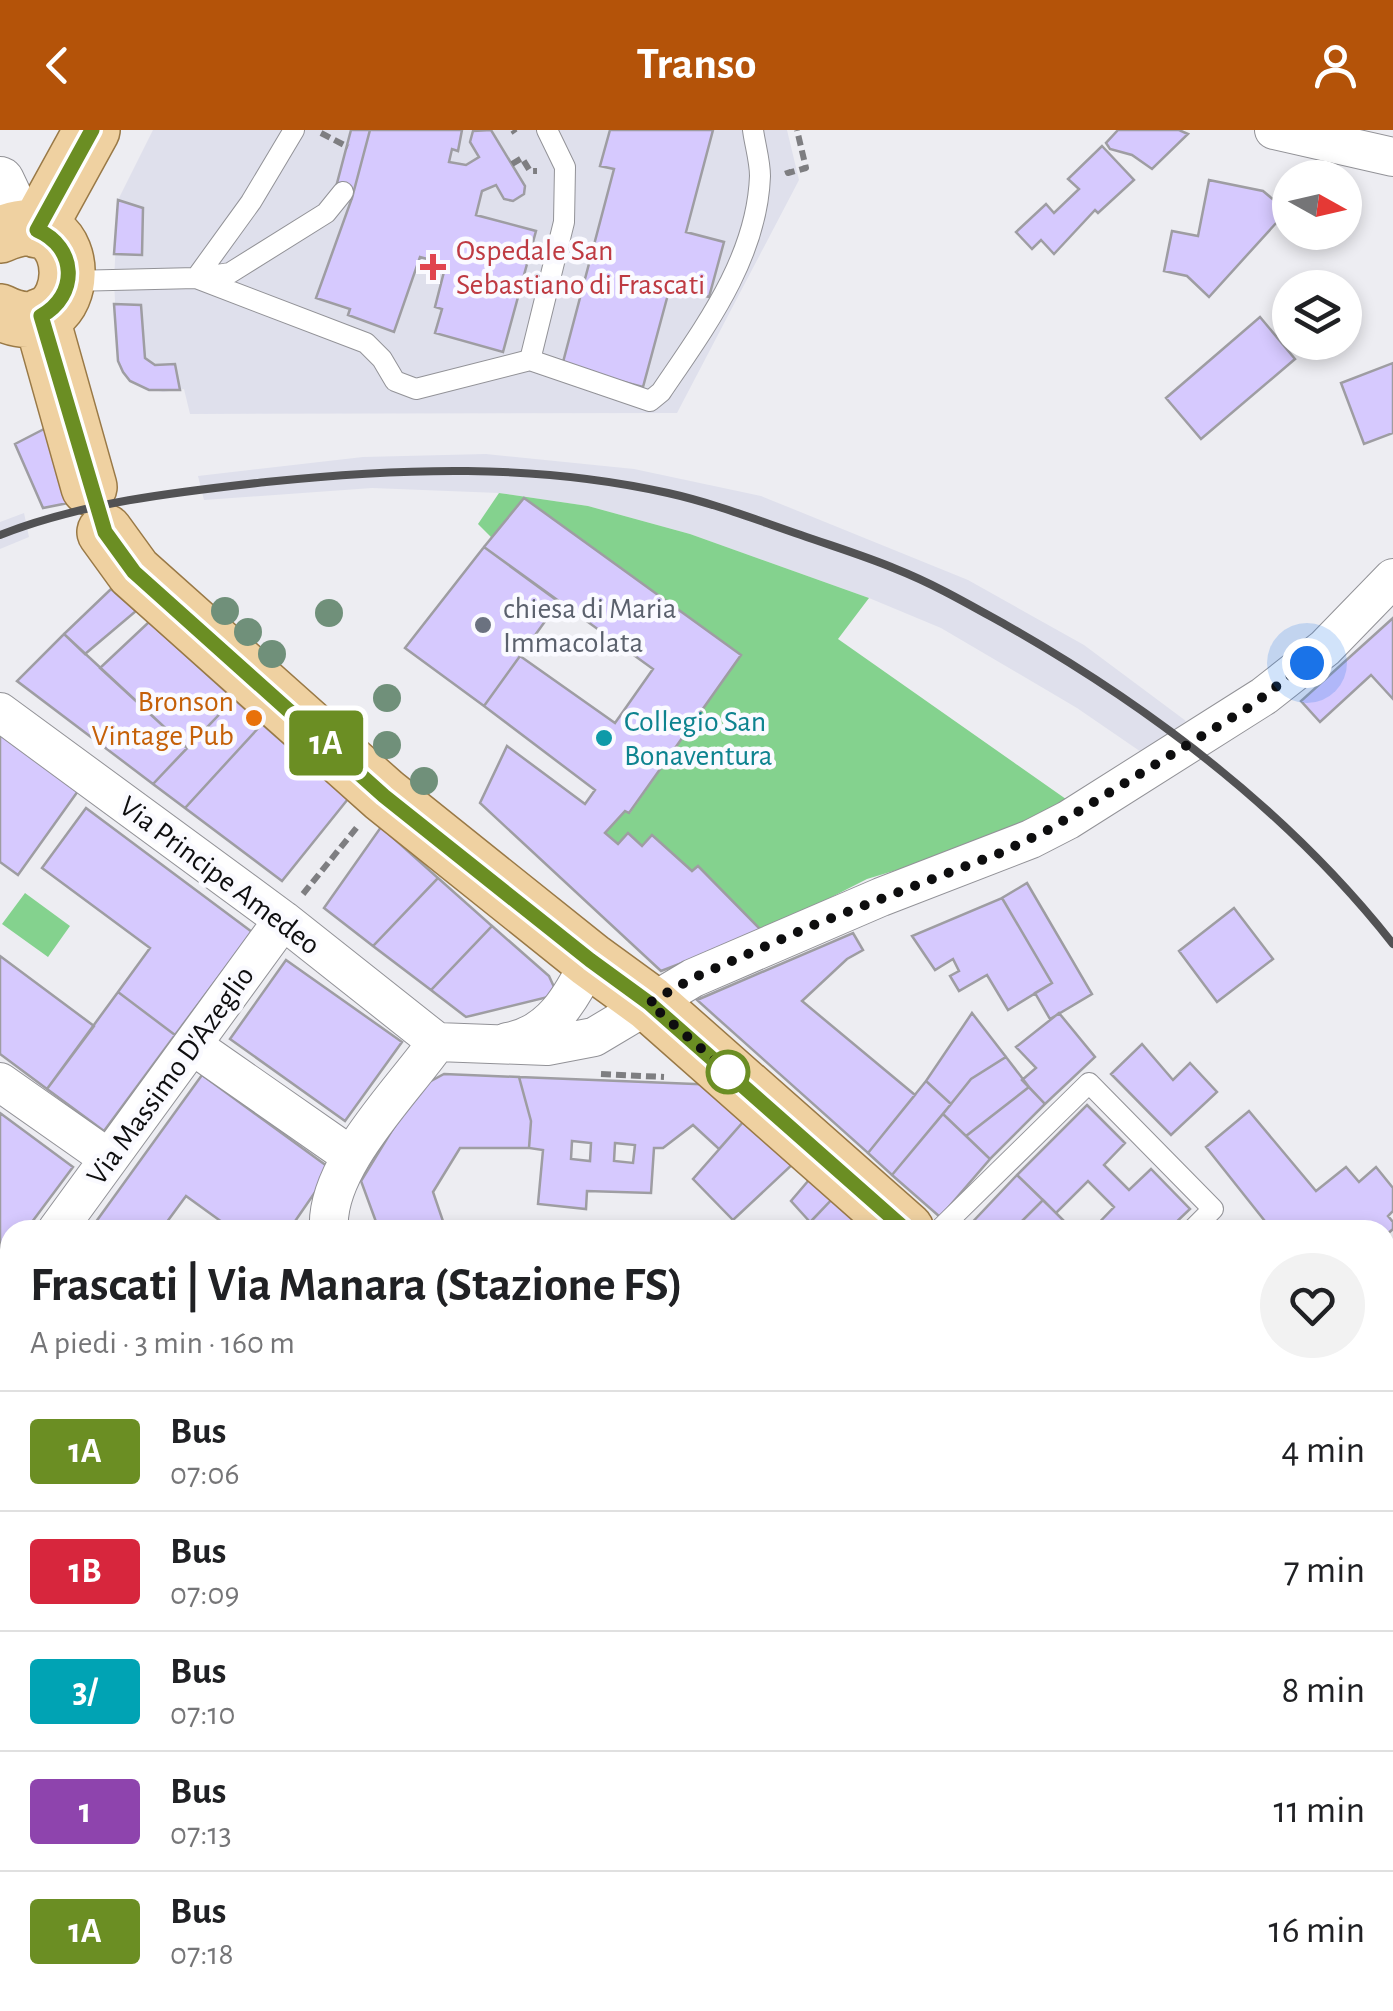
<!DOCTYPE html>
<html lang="it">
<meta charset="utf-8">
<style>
body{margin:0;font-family:"Alegreya Sans",sans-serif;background:#f2f2f2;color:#202124;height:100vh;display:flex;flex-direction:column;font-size:38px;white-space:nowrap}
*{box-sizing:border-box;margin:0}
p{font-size:32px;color:#757577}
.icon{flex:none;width:55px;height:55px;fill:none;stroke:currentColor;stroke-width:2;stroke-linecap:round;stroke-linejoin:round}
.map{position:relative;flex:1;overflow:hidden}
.details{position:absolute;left:0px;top:1090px;width:1395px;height:792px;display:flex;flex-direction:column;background:#fff;border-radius:30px 30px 0 0;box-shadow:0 5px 15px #0003}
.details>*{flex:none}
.badge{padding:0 20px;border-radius:8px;font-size:35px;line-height:65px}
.needle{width:65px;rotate:98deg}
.controls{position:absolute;left:1272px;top:30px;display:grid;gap:20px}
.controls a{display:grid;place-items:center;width:90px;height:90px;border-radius:50%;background:#fff;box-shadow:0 5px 15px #0003;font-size:50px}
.you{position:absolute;width:50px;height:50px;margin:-25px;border:8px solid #fff;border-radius:50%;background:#1a73e8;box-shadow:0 0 0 15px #1a73e833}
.map>.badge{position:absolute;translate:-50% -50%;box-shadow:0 0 0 5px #fff}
.round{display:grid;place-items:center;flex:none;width:105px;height:105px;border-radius:52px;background:#f2f2f2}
.overview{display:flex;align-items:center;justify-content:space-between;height:170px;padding:0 30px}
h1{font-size:48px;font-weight:700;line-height:75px}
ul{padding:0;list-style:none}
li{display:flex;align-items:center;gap:30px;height:120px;padding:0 30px;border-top:2px solid #e0e0e0}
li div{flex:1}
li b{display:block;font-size:38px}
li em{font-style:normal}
li .badge{min-width:110px;font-weight:700;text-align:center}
header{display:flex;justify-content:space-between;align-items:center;height:130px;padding:0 30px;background:#b45309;color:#fff;font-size:45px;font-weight:700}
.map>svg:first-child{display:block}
.built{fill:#dfe0ec}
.green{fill:#84d28e}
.building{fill:#d6c9fe;stroke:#9e9da2;stroke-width:2.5;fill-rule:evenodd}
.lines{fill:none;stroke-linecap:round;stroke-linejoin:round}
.service-casing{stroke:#929297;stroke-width:22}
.minor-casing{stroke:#929297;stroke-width:40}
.tertiary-casing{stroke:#929297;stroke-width:50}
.primary-casing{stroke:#997946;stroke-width:58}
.path{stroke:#7e7e81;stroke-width:6;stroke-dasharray:10 5;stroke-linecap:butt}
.service{stroke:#fff;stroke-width:20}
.minor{stroke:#fff;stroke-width:38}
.tertiary{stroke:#fff;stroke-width:48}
.primary{stroke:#efd1a1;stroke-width:55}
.rail{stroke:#525254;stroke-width:8}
.tree{fill:#70907a}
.line-casing{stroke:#fff;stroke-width:22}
.line{stroke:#6b8e23;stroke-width:15}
.walk{stroke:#0e0e0f;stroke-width:10;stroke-dasharray:0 18}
.health-dot{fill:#e0444e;stroke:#fafaff;stroke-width:4}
.worship-dot{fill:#6b7280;stroke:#fafaff;stroke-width:4}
.food-dot{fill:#e8710a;stroke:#fafaff;stroke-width:4}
.culture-dot{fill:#0f9aa8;stroke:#fafaff;stroke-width:4}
.stop-dot{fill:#fff;stroke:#6b8e23;stroke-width:5}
.labels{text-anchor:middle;stroke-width:9;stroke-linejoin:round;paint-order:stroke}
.health-label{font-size:30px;fill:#be3a42;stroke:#fafaff;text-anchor:start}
.worship-label{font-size:30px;fill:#5b616d;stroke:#fafaff;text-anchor:start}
.food-label{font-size:30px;fill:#c56008;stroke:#fafaff;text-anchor:end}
.culture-label{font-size:30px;fill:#0d838f;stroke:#fafaff;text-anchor:start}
.street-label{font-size:30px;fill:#0e0e0f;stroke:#fafaff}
</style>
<header><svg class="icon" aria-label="back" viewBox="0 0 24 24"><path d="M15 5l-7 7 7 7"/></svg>Transo<svg class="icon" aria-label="person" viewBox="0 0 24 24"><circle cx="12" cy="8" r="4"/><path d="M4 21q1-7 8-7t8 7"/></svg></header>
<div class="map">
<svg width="1393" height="1881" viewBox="0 0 1393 1881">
<rect width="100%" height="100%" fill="#ededf2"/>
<!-- built -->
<path class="built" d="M153,0H787L799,50L677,283L190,284L184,259L163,262L141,257L130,251L118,231L114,151L118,70Z
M486,324L634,339L761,366L968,450L1084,515L1186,591L1144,624L1077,578L941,498L869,468L690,404L588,376L499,363L372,358L204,370L198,346L363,327Z
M24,383L29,407L0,419V392Z"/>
<!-- green -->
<path class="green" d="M499,363L588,376L690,404L869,468L838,509L1073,674L956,722L867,749L763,802L698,736L692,741L652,706L642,716L628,704L618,714L605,703L625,681L630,683L740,526L524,368L492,408L478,394Z
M25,763L70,796L48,827L2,794Z
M1390,1417L1393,1420V1881H1070L1071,1872H1385V1435Z"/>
<!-- building -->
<path class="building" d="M351,0H370L352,68L336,57Z
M370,0H462L458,21L452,19L449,32L466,35L479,27L470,12L473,1L491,0L525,56L524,64L513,71L504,69L496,55L482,61L476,85L536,101L503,222L435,203L442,179L435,177L446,134L420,127L394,202L348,185L350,179L316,168L352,68Z
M610,0H713L686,102L724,112L709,167L670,157L643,257L562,236L614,39L600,36Z
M1118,0H1179L1188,4L1152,39L1132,25L1110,19L1106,13Z
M1102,16L1134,50L1098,83L1095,80L1054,124L1041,110L1032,119L1016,102L1046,74L1054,83L1079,59L1068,49Z
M1209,50L1263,61L1287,81L1209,167L1187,146L1164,141L1172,101L1198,106Z
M118,70L143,78L142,125L114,124Z
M114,174L141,175L145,228L155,235L175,234L180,260H149L130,251L123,242L118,231Z
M1260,187L1295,229L1201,309L1166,268Z
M1393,233V303L1364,314L1341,253Z
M46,298L68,373L43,378L15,314Z
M524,368L741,525L629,683L625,681L605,703L618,714L628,703L642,716L652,705L692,741L698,736L763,802L661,841L480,673L507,616L585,674L595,660L484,576L520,526L615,593L653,539L484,417Z
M484,417L559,472L484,576L405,518Z
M111,459L136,481L85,524L64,504Z
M1393,488V569L1371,545L1320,592L1301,571Z
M149,492L234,569L187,618L100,538Z
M64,504L187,618L153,654L17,551Z
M234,569L262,594L185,678L153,654Z
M262,594L348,669L282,751L185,678Z
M0,603L78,661L18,745L0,732Z
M86,678L252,802L175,905L118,862L150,818L42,738Z
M381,697L438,748L373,816L324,778Z
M438,748L492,796L431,860L373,816Z
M1027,753L1092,864L1050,889L1035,863L1052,853L1002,768Z
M1002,768L1052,853L1008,880L987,845L959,861L950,846L959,841L953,829L935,840L912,806Z
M1234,778L1273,829L1217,872L1179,821Z
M492,796L549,846L554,857L548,867L466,887L431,860Z
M853,803L863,820L847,829L802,871L915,965L868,1023L697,870Z
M0,826L94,896L47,959L0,924Z
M286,830L402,912L345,991L230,909Z
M118,862L175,905L104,1001L47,959Z
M972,883L1006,927L971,949L951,974L926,951Z
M1059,883L1095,927L1045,974L1022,950L1036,938L1016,917Z
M1142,914L1173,950L1190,933L1217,962L1171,1005L1111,944Z
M1006,927L1029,957L966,1006L943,984L971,949Z
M444,944L519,947L531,991L529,1018H460L433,1062L446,1100H379L361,1051L418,958Z
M202,945L331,1039L289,1100H233L186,1066L161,1100H90Z
M519,947L720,955L751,983L719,1019L693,995L663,1018H654L651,1063L587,1061L586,1079L538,1074L543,1020L529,1018L531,991ZM572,1011L591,1013L590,1031L571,1029ZM615,1013L635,1015L633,1033L614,1031Z
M926,951L951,974L892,1045L868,1023Z
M1029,957L1045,974L990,1029L966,1006Z
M1087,975L1125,1013L1104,1035L1129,1060L1151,1039L1190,1079L1168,1100H1092L1114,1077L1088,1051L1056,1083L1017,1045Z
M1249,981L1316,1061L1346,1037L1359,1052L1376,1037L1393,1058V1081L1388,1086L1393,1092V1099L1385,1106V1100H1272L1206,1017Z
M0,983L73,1037L26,1100H10V1122L5,1129L0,1126Z
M751,983L796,1031L733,1090L693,1049Z
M943,984L990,1029L940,1087L892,1045Z
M814,1044L836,1065L810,1092L791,1071Z
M1017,1045L1043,1070L1019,1094L1025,1100H965Z
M836,1065L870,1100H803Z
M1043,1070L1073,1100H1025L1019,1094Z
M1393,1162V1335L1385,1325V1169Z
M0,1210L10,1218V1265L0,1257Z
M0,1257L10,1265V1347L0,1340Z
M10,1653V1749L0,1740V1664Z
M0,1740L10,1749V1791L0,1783Z
M10,1813V1872H107L100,1881H14L0,1870V1825Z
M181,1872H208L223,1881H177Z
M208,1872H244L238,1881H223Z
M455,1872H571L562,1881H449Z
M659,1872L663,1881L588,1879L601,1873Z
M712,1872H815L824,1881H699Z
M1001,1872H1026L1024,1881H993Z"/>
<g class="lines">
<!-- service casing -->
<g class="service-casing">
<path id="service" d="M196,148L251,72L294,0
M198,148L230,143L326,83L343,62
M71,151L196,148L366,213L382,229L395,251L416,259L530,230L650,271L661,262C705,197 757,128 760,46C760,31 755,15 753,0
M530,230L564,92L565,37L547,0
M939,1100L1089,953L1213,1079L1192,1100
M580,1872L583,1881
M828,1872L841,1881"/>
</g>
<!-- minor casing -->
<g class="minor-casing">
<path id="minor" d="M1274,0L1393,27
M0,582L283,790L437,912
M437,912L547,916L594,907L693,848L881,767L1031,709L1068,690L1264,566L1325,518L1393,448
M507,912C551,905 572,867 590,830
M192,915L351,1026
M0,952L108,1028
M57,1100L283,790
M329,1100C324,1037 402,962 437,912
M0,1165L10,1173
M0,1458L10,1453
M285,1872L296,1881
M874,1872L880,1881
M933,1872L940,1881
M148,1881L154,1872"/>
</g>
<!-- tertiary casing -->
<g class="tertiary-casing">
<path id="tertiary" d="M0,51L9,70L11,100"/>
</g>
<!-- primary casing -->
<g class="primary-casing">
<path id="primary" d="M37,100L92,0
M0,105C92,62 87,226 0,182
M41,186L89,357
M105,402L134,442L384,665L590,830L649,873L906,1100
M1048,1881L1049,1872"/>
</g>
<!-- path -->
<path class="path" d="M513,0L515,3
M321,3L348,17
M512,34L522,28L530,41H537
M787,40L788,43L806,38L797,0
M303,764L358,696
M601,944L664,947
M0,1545L10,1540
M0,1635L10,1621
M434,1881L441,1872
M681,1881L698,1872
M1139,1881L1141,1878L1147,1881"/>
<!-- service -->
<use href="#service" class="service"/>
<!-- minor -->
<use href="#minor" class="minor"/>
<!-- tertiary -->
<use href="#tertiary" class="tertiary"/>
<!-- primary -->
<use href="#primary" class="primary"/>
<!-- rail -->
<path class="rail" d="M0,405C84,372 177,362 266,352C400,338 535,333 668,363C713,373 757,390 801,405C832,416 865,426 896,439C934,454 970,475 1006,495C1152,578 1289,682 1393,814"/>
</g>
<!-- trees -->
<g class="tree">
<circle cx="225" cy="481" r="14"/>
<circle cx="329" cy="483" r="14"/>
<circle cx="248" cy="502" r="14"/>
<circle cx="272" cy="524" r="14"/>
<circle cx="387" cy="568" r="14"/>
<circle cx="387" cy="615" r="14"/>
<circle cx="424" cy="651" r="14"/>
</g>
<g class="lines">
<!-- line casing -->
<g class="line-casing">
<path id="line" d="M92,0L37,100C77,117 79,165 41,186L105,402L134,442L384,666L590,830L649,873L906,1100"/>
</g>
<!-- line -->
<use href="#line" class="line"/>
<!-- walk -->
<path class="walk" d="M728,942L649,873L693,848L816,794L1000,723L1048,700L1251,576L1307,533"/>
</g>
<!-- markers -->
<path class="health-dot" d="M428 122h10v10h10v10h-10v10h-10v-10h-10v-10h10z"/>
<circle class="worship-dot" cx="483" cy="495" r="10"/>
<circle class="food-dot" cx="254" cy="588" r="10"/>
<circle class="culture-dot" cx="604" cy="608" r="10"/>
<circle class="stop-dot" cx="728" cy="942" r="20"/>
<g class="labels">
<!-- health labels -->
<g class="health-label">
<text x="456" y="130">Ospedale San<tspan x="456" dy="34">Sebastiano di Frascati</tspan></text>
</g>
<!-- worship labels -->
<g class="worship-label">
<text x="503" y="488">chiesa di Maria<tspan x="503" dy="34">Immacolata</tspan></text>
</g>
<!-- food labels -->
<g class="food-label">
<text x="234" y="581">Bronson<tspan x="234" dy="34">Vintage Pub</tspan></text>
</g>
<!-- culture labels -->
<g class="culture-label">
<text x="624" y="601">Collegio San<tspan x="624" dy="34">Bonaventura</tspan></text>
</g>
<!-- street labels -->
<g class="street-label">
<text transform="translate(220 745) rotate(37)" y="10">Via Principe Amedeo</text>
<text transform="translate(170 945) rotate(-54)" y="10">Via Massimo D'Azeglio</text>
</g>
</g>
</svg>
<div class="controls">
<a><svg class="needle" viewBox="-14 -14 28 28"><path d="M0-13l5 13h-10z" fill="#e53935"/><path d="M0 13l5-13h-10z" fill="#757577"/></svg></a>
<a><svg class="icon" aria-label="layers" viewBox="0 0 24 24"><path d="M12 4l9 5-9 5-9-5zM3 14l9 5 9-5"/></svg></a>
</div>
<div class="you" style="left:1307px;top:533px"></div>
<b class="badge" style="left:326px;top:613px;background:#6b8e23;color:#fff">1A</b>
<section class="details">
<div class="overview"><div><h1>Frascati | Via Manara (Stazione FS)</h1><p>A piedi · 3 min · 160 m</p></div><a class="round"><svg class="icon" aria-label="heart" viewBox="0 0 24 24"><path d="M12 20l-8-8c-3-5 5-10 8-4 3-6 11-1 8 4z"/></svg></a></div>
<ul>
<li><span class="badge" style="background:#6b8e23;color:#fff">1A</span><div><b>Bus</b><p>07:06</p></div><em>4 min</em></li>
<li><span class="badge" style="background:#d7263d;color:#fff">1B</span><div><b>Bus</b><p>07:09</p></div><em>7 min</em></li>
<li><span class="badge" style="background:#00a3b4;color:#fff">3/</span><div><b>Bus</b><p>07:10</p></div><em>8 min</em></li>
<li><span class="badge" style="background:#8e44ad;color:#fff">1</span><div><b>Bus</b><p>07:13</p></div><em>11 min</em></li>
<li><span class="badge" style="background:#6b8e23;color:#fff">1A</span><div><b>Bus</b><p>07:18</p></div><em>16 min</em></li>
</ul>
</section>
</div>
